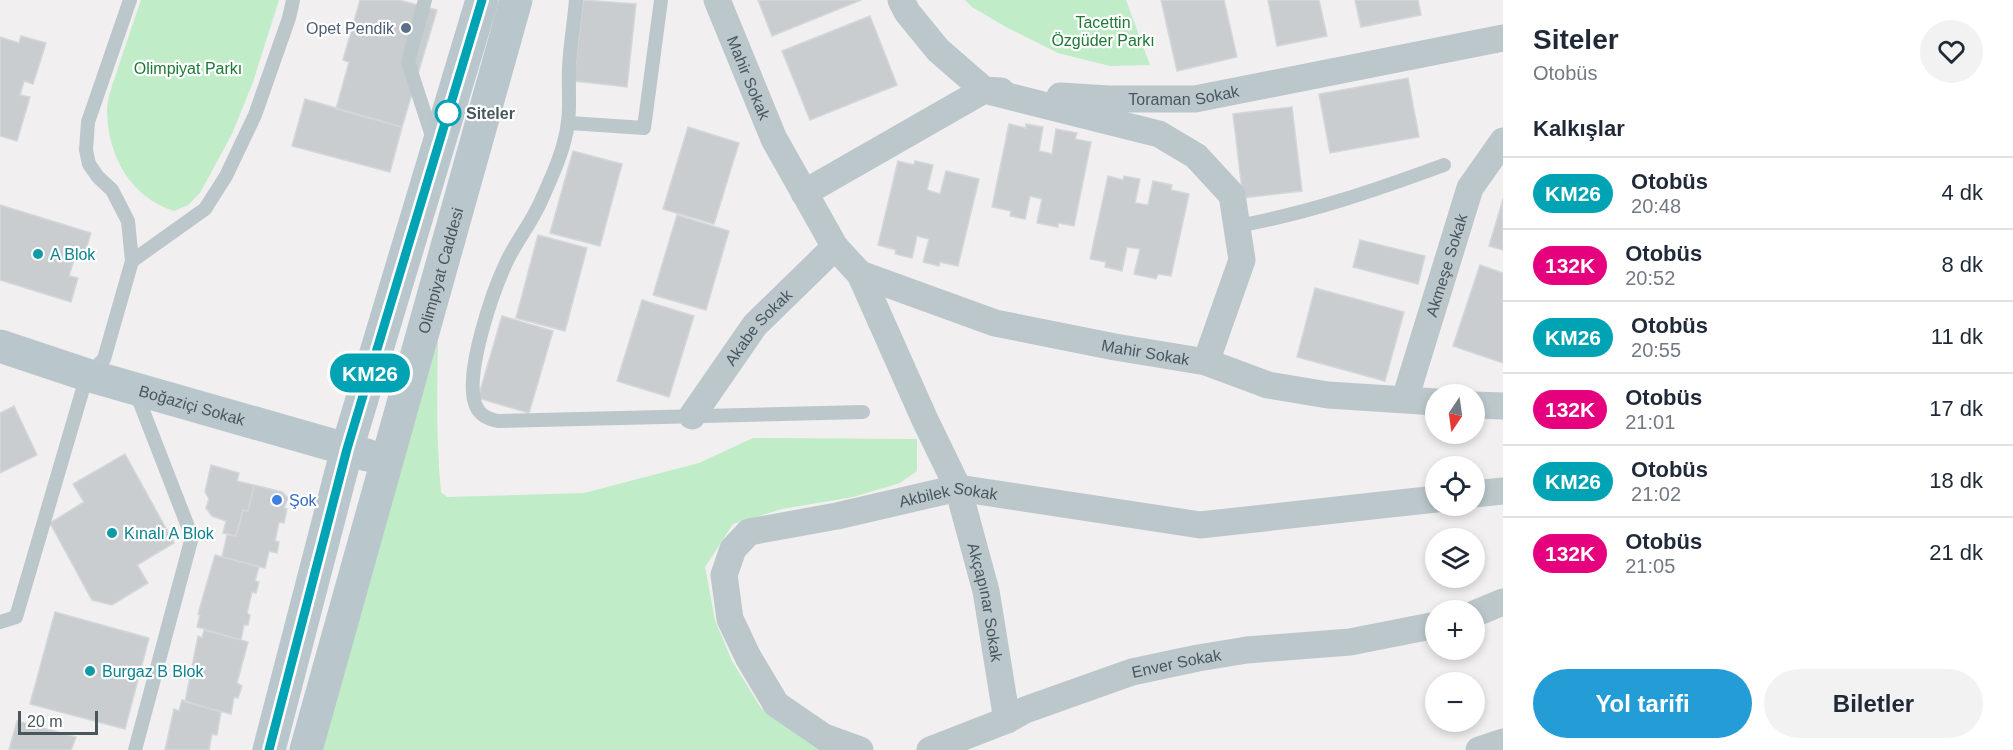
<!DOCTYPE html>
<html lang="tr">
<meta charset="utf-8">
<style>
body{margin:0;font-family:Helvetica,sans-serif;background:#f2f2f3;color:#1f2937;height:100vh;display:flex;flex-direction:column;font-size:22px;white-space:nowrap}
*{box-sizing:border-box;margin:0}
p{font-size:20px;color:#747a83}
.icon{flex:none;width:33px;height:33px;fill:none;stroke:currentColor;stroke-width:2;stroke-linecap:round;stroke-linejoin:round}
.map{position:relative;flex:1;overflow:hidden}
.panel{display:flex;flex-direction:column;background:#fff;width:510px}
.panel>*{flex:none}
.badge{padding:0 12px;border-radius:20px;font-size:21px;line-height:39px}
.needle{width:39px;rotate:193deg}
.buttons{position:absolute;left:1425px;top:384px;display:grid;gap:12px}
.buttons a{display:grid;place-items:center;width:60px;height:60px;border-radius:50%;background:#fff;box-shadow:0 3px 9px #0003;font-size:30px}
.scale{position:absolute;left:18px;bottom:15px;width:80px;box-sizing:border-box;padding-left:6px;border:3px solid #48575b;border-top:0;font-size:16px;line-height:21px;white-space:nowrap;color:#48575b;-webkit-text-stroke:4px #fff;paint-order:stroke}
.map>.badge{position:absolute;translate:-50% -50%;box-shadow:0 0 0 3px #fff}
h2{padding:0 30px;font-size:22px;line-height:54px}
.round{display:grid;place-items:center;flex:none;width:63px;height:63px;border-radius:32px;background:#f2f2f3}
.overview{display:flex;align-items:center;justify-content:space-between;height:102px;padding:0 30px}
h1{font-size:28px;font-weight:700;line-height:45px}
.button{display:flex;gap:12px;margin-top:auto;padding:12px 30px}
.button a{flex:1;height:69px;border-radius:36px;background:#249cd6;color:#fff;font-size:24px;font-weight:700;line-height:69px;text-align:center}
.button a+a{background:#f2f2f3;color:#1f2937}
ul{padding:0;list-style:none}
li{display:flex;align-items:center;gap:18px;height:72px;padding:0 30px;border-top:2px solid #e0e1e3}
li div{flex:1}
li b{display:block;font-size:22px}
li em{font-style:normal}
li .badge{min-width:66px;font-weight:700;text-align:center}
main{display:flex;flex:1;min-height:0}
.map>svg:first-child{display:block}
.green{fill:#c0ecc7}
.building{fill:#c9cdd0;stroke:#d3d7da;stroke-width:1.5}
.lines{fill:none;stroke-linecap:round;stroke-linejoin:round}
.lane{stroke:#bbc7cb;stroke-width:14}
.street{stroke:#bbc7cb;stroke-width:27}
.secondary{stroke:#b9c7cd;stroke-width:33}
.line-casing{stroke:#fff;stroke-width:14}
.line{stroke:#00a3b4;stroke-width:9}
.service-dot{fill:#5c6f8a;stroke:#fff;stroke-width:2}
.stop-dot{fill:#fff;stroke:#00a3b4;stroke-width:3}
.culture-dot{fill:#0f9aa8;stroke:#fff;stroke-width:2}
.shop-dot{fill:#3f7fe0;stroke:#fff;stroke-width:2}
.labels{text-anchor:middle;stroke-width:4.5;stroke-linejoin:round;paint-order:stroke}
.park-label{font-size:16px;fill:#1d7935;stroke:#fff}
.service-label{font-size:16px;fill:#4e5e75;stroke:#fff;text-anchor:end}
.street-label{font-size:16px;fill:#48575b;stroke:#fff}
.stop-label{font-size:16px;font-weight:bold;fill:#48575b;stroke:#fff;text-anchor:start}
.culture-label{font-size:16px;fill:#0d838f;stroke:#fff;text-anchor:start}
.shop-label{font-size:16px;fill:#366cbe;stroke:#fff;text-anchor:start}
</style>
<main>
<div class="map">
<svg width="1503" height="750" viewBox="0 0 1503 750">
<rect width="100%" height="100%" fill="#f1eff0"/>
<!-- green -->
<path class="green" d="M141,0H279L253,82L232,134L200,193L188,205L174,211C130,197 108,156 107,111C107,98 113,83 117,71C125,47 133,23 141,0Z
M965,0H1126L1150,65L1110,66L1058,53L1006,27L972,7Z
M438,340C437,391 436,441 441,492L447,497L584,493L699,463L753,438L917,439V471L900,483L853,497L782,509L733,524L705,567L715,620L732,661L761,708L807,740L826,750H316Z"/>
<!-- building -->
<path class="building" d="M360,0H399L437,10L402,127L336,109L349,62L343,60Z
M583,0L636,4L627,87L574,81Z
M758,0H861L772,36Z
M1161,0H1224L1237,57L1177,71Z
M1268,0H1319L1327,36L1277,46Z
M1355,0H1418L1421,15L1361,27Z
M870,16L897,85L810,120L782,51Z
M21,36L46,43L33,84L24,81L20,95L30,97L17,141L0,136V37L19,43Z
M1408,78L1419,137L1330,153L1319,94Z
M305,99L402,127L390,172L292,146Z
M1292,107L1302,191L1243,198L1233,114Z
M1009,124L1026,128V124L1043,127L1039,151L1052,154L1056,129L1077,133L1075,139L1091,142L1074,226L1058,223V227L1037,223L1042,199L1030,196L1025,219L1010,216L1011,211L992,207Z
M688,127L739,143L714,224L663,209Z
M573,151L622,164L600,246L550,233Z
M898,161L914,165L915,161L933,165L927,190L940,194L946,171L979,179L958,266L940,262L939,266L923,262L929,239L917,236L912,258L895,254L896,250L878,245Z
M1108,176L1123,180L1124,176L1140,179L1135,203L1148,205L1153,181L1172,185L1171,190L1189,194L1171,276L1158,274L1156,279L1134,274L1140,249L1127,247L1122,271L1105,267L1106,262L1090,259Z
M1503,199V250L1489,246Z
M0,205L91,233L84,256L76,253L69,276L78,278L71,302L0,280Z
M677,215L729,231L706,310L653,295Z
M538,235L587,248L565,331L516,318Z
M1360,240L1425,256L1418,284L1353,267Z
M1480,265L1503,273V363L1453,346Z
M1315,288L1404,312L1385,381L1297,357Z
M642,300L694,316L669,397L617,381Z
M502,316L553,331L529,413L478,398Z
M14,406L37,455L0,473V413Z
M125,454L174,543L137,565L148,583L112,605L92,600L50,523L84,502L73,484Z
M211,465L239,473L237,481L254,485L248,511L243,510L236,536L223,533L226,521L212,516L206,508L209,499L205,492Z
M254,485L282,492L288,498L284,508L287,509L284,523L279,522L275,541L279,542L277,553L269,551L265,568L222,557L227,535L236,536L243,510L248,511Z
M215,555L259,567L255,581L259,582L256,593L252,592L247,613L250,615L248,625H244L241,640L197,627L200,615L198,614Z
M55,612L149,638L125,729L30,704Z
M204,630L248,642L237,683L242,686L238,698L234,697L231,714L185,702L198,636L202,638Z
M182,700L221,712L217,735L212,734L209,750H165L174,709L179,711Z
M17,721L76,737L71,750H9Z"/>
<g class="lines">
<!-- lane -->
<path class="lane" d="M130,0L88,122L86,150L89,164L98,177L112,190L128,221L132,261
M425,0L408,62L433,139
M576,0C574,23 570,46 569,68C568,97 572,117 563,146C558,164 549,183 541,201C532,222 517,240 507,261C493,290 463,376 476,406C480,416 489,419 498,421L863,412
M570,123L644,128L661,0
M1237,226C1309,213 1376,190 1444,165
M0,622L16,617L87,375L104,359L132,261L205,209L226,176L255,115L289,18L293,0
M135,750L192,537L135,390"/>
<!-- street -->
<g class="street">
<path id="s1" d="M717,0L774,139L835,247L860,274L925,420L958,488L986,591L1007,720"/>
<path d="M901,0L907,12L938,50L984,90L1001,91"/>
<path id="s2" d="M1060,96L1109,99H1195L1503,38"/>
<path d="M804,193L984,90L1159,134L1196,156L1232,195L1242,260L1206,362"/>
<path id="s3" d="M860,274L995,323L1115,347L1206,362L1268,385L1328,395L1436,402"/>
<path id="s4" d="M1405,399L1470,188L1503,141"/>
<path d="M1474,405L1503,406"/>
<path id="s5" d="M692,416L755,325L835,247"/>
<path d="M1474,494L1503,491"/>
<path d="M1474,614L1503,602"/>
<path id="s6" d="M860,750L824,737L776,704L748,657L730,619L724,575L733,549L749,532L837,516L958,488L1200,525L1436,499"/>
<path id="s7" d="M930,750L1007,720L1025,710L1132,672L1198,658L1247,650L1350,642L1436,625"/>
<path d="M1479,750L1503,742"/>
</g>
<!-- secondary -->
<g class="secondary">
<path id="s8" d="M0,346L87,375L367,455"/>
<path d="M269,750L347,449L482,0"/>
<path id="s9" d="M306,750L516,0"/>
</g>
</g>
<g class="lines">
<!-- line casing -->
<g class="line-casing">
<path id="line" d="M269,750L347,449L482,0"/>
</g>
<!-- line -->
<use href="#line" class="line"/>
</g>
<!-- markers -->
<circle class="service-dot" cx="406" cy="28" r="6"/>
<circle class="stop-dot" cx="448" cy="113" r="12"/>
<g class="culture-dot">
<circle cx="38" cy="254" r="6"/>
<circle cx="112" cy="533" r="6"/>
<circle cx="90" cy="671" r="6"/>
</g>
<circle class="shop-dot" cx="277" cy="500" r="6"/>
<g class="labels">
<!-- park labels -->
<g class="park-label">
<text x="1103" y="28">Tacettin<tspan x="1103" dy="18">Özgüder Parkı</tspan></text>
<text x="188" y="74">Olimpiyat Parkı</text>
</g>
<!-- service labels -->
<g class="service-label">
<text x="394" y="34">Opet Pendik</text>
</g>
<!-- street labels -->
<g class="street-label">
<text dy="6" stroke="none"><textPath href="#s1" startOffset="84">Mahir Sokak</textPath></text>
<text dy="6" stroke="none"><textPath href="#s2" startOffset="124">Toraman Sokak</textPath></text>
<text dy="6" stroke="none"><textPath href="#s4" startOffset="140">Akmeşe Sokak</textPath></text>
<text dy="6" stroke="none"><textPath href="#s9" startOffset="498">Olimpiyat Caddesi</textPath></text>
<text dy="6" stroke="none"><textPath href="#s5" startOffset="111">Akabe Sokak</textPath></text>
<text dy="6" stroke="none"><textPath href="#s3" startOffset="297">Mahir Sokak</textPath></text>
<text dy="6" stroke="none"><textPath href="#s8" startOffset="201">Boğaziçi Sokak</textPath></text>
<text dy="6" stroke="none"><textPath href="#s6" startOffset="492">Akbilek Sokak</textPath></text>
<text dy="6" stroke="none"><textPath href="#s1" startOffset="664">Akçapınar Sokak</textPath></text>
<text dy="6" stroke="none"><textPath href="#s7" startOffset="262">Enver Sokak</textPath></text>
</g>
<!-- stop labels -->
<g class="stop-label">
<text x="466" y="119">Siteler</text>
</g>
<!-- culture labels -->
<g class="culture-label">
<text x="50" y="260">A Blok</text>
<text x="124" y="539">Kınalı A Blok</text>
<text x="102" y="677">Burgaz B Blok</text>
</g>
<!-- shop labels -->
<g class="shop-label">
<text x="289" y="506">Şok</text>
</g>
</g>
</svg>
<div class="buttons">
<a><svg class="needle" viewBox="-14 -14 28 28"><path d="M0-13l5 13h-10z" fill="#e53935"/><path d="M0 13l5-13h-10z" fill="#747a83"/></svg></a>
<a><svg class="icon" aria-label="locate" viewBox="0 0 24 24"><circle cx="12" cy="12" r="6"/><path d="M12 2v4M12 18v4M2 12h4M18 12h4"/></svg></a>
<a><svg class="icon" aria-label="layers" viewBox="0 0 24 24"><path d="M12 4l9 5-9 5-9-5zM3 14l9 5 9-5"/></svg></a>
<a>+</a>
<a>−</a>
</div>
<div class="scale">20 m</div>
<b class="badge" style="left:370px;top:373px;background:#00a3b4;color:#fff">KM26</b>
</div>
<section class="panel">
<div class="overview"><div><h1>Siteler</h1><p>Otobüs</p></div><a class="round"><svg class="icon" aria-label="heart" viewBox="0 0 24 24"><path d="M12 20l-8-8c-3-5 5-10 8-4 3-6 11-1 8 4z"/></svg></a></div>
<h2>Kalkışlar</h2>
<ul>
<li><span class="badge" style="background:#00a3b4;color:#fff">KM26</span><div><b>Otobüs</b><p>20:48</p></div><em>4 dk</em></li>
<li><span class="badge" style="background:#e6007e;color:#fff">132K</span><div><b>Otobüs</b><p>20:52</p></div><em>8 dk</em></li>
<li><span class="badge" style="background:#00a3b4;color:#fff">KM26</span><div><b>Otobüs</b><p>20:55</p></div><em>11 dk</em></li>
<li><span class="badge" style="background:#e6007e;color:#fff">132K</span><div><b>Otobüs</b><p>21:01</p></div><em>17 dk</em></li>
<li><span class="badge" style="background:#00a3b4;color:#fff">KM26</span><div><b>Otobüs</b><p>21:02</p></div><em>18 dk</em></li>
<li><span class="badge" style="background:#e6007e;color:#fff">132K</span><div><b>Otobüs</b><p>21:05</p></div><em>21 dk</em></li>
</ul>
<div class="button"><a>Yol tarifi</a><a>Biletler</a></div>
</section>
</main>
